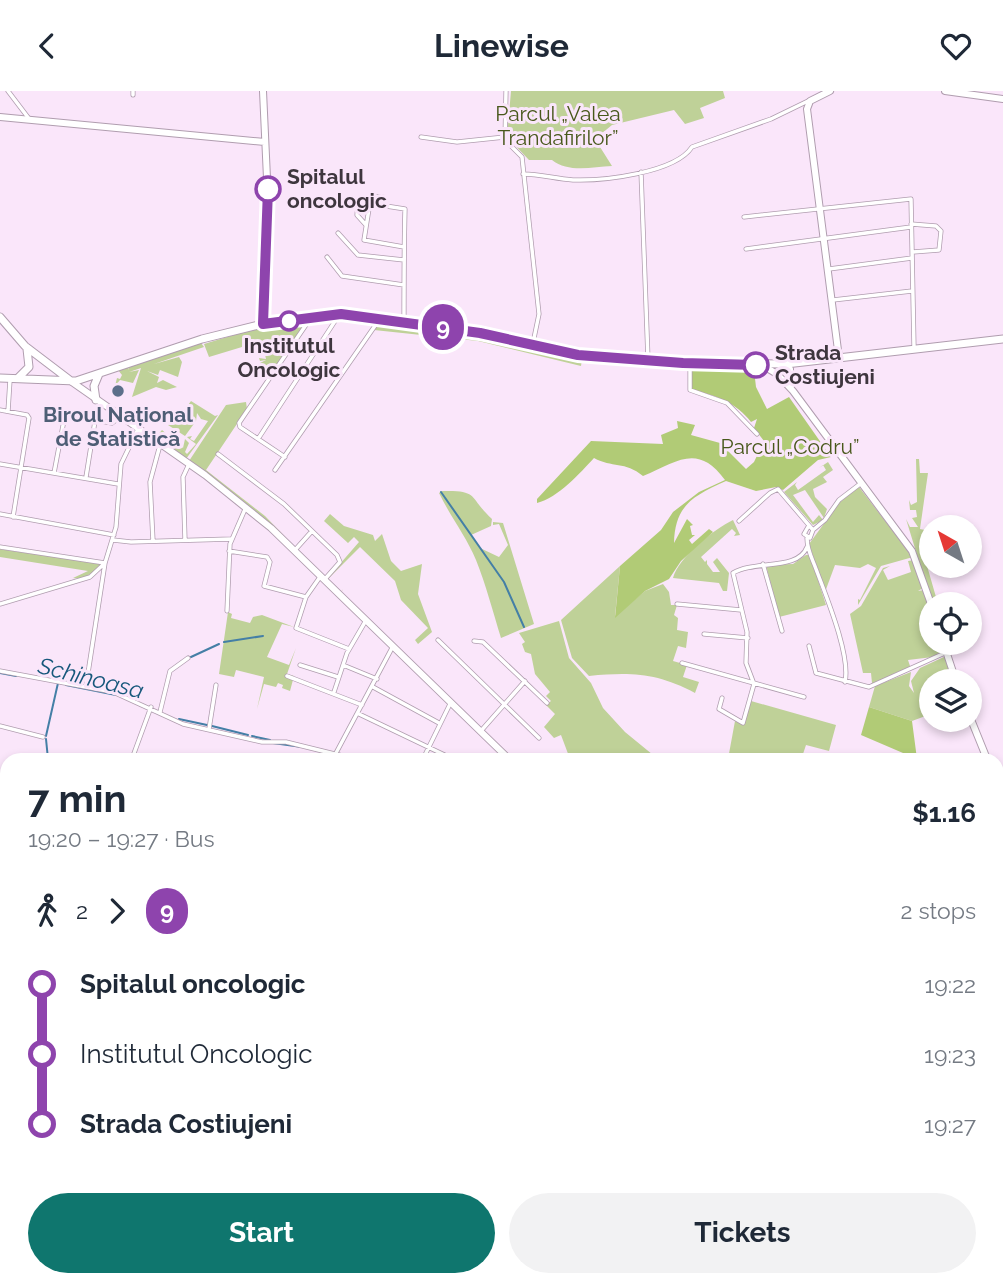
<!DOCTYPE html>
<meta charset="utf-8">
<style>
body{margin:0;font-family:Raleway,sans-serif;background:#f2f2f3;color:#1f2937;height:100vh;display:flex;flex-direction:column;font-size:26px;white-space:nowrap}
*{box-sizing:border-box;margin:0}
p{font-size:23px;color:#747a83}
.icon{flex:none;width:38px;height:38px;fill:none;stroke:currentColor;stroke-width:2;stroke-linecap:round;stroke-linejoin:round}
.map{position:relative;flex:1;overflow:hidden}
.details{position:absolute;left:0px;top:662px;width:1004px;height:534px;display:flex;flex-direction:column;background:#fff;border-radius:21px 21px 0 0;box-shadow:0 4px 10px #0003}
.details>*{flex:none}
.badge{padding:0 14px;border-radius:23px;font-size:24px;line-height:46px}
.needle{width:46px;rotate:321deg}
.buttons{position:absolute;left:919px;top:424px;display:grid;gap:14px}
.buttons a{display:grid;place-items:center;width:63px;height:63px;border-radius:50%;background:#fff;box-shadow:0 4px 10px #0003;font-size:35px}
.map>.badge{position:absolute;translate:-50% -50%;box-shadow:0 0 0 4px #fff}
.legs{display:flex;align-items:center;gap:10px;height:77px;padding:0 28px;font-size:23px}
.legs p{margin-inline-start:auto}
.head{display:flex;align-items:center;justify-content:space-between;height:119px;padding:0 28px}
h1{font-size:38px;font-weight:700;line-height:52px}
.primary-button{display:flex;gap:14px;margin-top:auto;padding:14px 28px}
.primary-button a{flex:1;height:80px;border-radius:42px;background:#0f766e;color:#fff;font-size:28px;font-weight:700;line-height:80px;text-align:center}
.primary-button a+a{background:#f2f2f3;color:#1f2937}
ul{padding:0 28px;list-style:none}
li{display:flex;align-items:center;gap:24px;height:70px;font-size:26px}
li i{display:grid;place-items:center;width:10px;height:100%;margin:0 9px;background:currentColor}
li i::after{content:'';width:18px;height:18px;margin:-9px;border:5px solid;border-radius:50%;background:#fff}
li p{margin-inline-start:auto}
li:first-child i{background:linear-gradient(#0000 50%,currentColor 0)}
li:last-child i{background:linear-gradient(currentColor 50%,#0000 0)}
header{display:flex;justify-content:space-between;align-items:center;height:91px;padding:0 28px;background:#fff;font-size:32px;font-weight:700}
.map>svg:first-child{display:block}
.green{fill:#bfd198}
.forest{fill:#b1cb76}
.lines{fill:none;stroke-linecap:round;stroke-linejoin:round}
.stream{stroke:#447fa6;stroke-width:2}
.street-casing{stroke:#b09daf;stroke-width:5}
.secondary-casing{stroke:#b09daf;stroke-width:8}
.primary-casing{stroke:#b09daf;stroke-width:9}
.street{stroke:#fff;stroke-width:3.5}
.secondary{stroke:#fff;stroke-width:6}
.primary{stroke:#fff;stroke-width:7}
.line-1-casing{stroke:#fff;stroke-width:16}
.line-1{stroke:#8e44ad;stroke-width:10}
.stop-1-dot{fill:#fff;stroke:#8e44ad;stroke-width:3.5}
.service-dot{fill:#5c6f8a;stroke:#fae6fa;stroke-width:2.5}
.labels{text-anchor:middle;stroke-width:6;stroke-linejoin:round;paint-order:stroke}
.park-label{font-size:21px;fill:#48581b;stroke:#fae6fa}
.stop-label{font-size:21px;font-weight:bold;fill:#3e363e;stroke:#fae6fa;text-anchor:start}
.service-label{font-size:21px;font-weight:bold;fill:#4e5e75;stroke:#fae6fa}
.water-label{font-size:23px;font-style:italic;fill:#16577b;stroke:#fae6fa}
</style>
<header><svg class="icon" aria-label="back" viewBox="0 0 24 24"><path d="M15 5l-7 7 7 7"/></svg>Linewise<svg class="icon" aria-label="heart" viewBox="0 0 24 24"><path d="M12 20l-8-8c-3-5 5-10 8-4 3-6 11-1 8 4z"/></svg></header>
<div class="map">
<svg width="1003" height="1195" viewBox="0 0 1003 1195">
<rect width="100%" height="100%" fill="#fae6fa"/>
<!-- green -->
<path class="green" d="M511,0H723L725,7L700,17L704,27L685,33L674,19L612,34L595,48L612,75C592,76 568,82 552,69H529L507,46Z
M307,231L267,290L260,272L266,269L260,270L259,267L266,268L262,250L209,266L204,253L257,237Z
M380,231L482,246L582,268L581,275L478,250L374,239Z
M201,252L204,256L154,273L179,266L182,271L178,286L160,279L158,284L147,280L159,286L157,292L163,289L177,296L166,299L156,296L132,306L141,277L129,281L139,279L133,292L120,289L115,295L117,287L120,288L122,284L118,279L127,275L129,279L128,275Z
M191,310L215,325L218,324L186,368L156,346L162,339L183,357L185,348L189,352L185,361L187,363L196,353L188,347L187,346L192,345L190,348L194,350L208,330L201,328L197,322L196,330L185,345L168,334L175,332Z
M246,311L247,318L206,379L265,425L295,456L189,370L226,314Z
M916,368H919L920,382H928L920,438L925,439L921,454L938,513H932L906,428L910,436H918L912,427L917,426L916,419H910L909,409L911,414L917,411Z
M828,371L833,379L823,386L827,391L813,398L815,406L827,418L824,427L805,399L793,404L813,431L819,424L823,429L813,434L784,401L797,391L795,394L798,399L826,379L823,374L819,377Z
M859,396L913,466L881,475L858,514V508L860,509L876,477L868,473L860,477L835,474L825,501L809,453L840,411Z
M442,400C480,399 468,406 492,428L491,435L471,444L480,457L499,466L508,454L499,433L493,434V431L503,432L534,533L501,547C493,521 486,494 476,469C466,445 450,425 439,402Z
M330,423L344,435L373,444L375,450L382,443L391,470L401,480L422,473L418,503L432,541L418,553L415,549L428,537L401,509L395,490L360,456L328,488L341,501L343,498L341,502L326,489L359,451L354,446L348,452L324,430Z
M733,429L740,444L734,445L736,442L732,438L701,466L705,471L707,469V473L713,481H720L713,471L717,467L729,482L727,500H723L719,492L673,487C679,466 714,438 733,429Z
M0,458L102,473C95,481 84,489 73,487L88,480L0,466Z
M806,464H810L826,514L779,526L766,474L793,473Z
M914,469L923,497L918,500L924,499L931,519V551H941L943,559L933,566L908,569L911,578L868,595L872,592L871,582H863L850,523L861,515L883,477L890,475L883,479L888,489L911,481L908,470Z
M620,475L615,525L645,500L663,493L669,501L671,514H677L674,524L678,527L677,539L688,541L686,557L678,555L673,570L687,574L683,586L699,591L695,602C657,582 632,581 589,585L572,567L561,529Z
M228,521L232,523L231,527L250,532L253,526L262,524L294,536L282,533L267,566L289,574L296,557L287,583L294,585L290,600L282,597L283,594L278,592L276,596L264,593L257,618L264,586L236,579L234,586L219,583Z
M559,530L569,567L591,592L603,617L625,641L658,668H570L561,644L554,647L544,636L555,623L546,614L551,610L546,605L550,601L535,583L531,563L525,561L522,553L525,551L519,542Z
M946,565L954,590H931V623L912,630L869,616L875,595L911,581L909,595L914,602L911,590L920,577Z
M751,610L836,634L829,660L806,654L802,666L806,668H728L735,630L744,634Z
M7,994V1144H0V999Z"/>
<!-- forest -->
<path class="forest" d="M692,277L754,279L756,296L767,318L789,306L831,366L818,369L783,399L776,396L756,400L726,390C693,405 675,414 674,452L687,428L693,434L690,435L692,444H695L689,449L692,453L709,438L713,441L681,470L669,488L645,500L615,527L620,475L661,439L673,421L699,401L725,389C698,352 678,370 643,385C625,370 612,377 594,367C580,382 558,407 537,412V408L591,350L663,353L661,344L678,337L677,330L695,334L691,344L720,352L746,378L754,371L764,350L754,337L757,328L751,331C737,312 715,304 692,299Z
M869,616L912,630L917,668L861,644Z"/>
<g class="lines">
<!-- stream -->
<path class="stream" d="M441,401L504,491L524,536
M224,551L263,545
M191,566L219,553
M0,582L16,585
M66,594L116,604
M179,628L207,634
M212,635L248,644
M46,645L58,592
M252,645L270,649
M46,648L48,668
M273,652L302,656
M341,666L347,668
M571,666L572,668
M0,694L7,698
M998,949L1003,952
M209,1188L222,1195"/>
<!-- street casing -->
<g class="street-casing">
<path id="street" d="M8,0L30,29
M133,0V4
M506,0L505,49L522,66L539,223L533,252
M421,46L457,51L505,46
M641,81L648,268
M523,83C540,83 556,88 573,89C603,90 675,82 692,56L771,28L808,10
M347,109L358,110L357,124L366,134
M744,126L911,108L914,256
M911,133L936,135L941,140L939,159L913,161
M338,142L358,164L404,169
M746,158L911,136
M327,166L342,185L404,194
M829,178L912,167
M833,209L912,200
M404,231C404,193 404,155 405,118L386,115L383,106L371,105L364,149L404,156
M690,273V299L727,312L757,343
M0,319L27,324L29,327L13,426
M8,320L10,289
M45,328L64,331
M258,348L339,224
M218,363L284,413L337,464L340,471L325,488
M285,366L240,336L239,332L310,228
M0,373L118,393
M275,379L379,229
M54,382L65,324L112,332L120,326
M86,386L95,330
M0,423L114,444
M739,430L770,402L778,398L813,439L810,447L804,443L808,436
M813,439L825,429L839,409L860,393
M807,447C807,459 812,467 816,478C826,505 851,565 845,591
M113,449L131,451L231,448
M185,449L183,386L189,373
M153,450L150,391L160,354
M0,456L105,472
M295,459L312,440
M229,460L267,466L270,471L264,495L306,506
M763,473L782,540
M320,486L306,506L296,537L349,558
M0,513L90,486L105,472
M677,513L741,519
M227,520L230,453L246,416
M704,543L748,547
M438,549L539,647
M474,550L483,551L547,612
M809,555L816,582L869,596L947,561
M682,572L804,606
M300,574L338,586
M343,574L377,588
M0,580L113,601L183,633L262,651H286L355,668
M287,585L362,614
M86,595L105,472L116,436L121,373L138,338
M373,596L439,632
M334,601L347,562L365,531
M722,607L719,618L743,632L754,593L746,572L747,541L733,482C755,469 798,480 807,456
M160,621L170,580L188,567
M359,623L453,668
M0,635L43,646
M209,638L216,594
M480,641L525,590
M336,662L392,557
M135,668L133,665L151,616
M423,668L450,613
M0,718L7,719
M0,733L7,758L0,777
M998,743L1003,742
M998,772L1003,770
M998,807H1003
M998,841L1003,844
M0,857L7,860
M0,895L7,897
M0,949L7,951
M0,985L7,988
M998,990L1003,993
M0,997L7,992
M0,999L7,1003
M998,1024L1003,1027
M0,1040L7,1045
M0,1058L7,1057
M998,1058L1003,1061
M0,1091L7,1090
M0,1125L7,1124"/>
</g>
<!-- secondary casing -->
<g class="secondary-casing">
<path id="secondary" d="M263,0L268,109L263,233
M830,0L810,10L807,18L839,267
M945,0L1003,8
M0,26L265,51
M786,273L790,278L791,295
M762,274L777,283L793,300L912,460L931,513
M72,291L205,384L271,437L509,668
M943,551L956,590
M970,626L987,668
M998,697L1003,711
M0,797L7,800
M998,1093L1003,1096
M891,1188L907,1195
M974,1195V1188"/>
</g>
<!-- primary casing -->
<g class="primary-casing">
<path id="primary" d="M0,226L25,255L71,290
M0,287L76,290L202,248L263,233L340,223L480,242L578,264L683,272L786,273L1003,248
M18,287L29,276L27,258
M96,309L94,295L99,283"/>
</g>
<!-- street -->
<use href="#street" class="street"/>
<!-- secondary -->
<use href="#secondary" class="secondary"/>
<!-- primary -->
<use href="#primary" class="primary"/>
</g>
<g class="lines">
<!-- line-1 casing -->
<g class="line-1-casing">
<path id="line-1" d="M268,98L263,233L341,223L480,242L578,264L683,272L756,274"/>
</g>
<!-- line-1 -->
<use href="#line-1" class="line-1"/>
</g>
<!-- markers -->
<g class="stop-1-dot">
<circle cx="268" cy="98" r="12"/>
<circle cx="289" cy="230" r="9"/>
<circle cx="756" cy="274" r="12"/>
</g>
<circle class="service-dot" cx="118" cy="300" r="7"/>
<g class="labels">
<!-- park labels -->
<g class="park-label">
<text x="558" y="30">Parcul „Valea<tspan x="558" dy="24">Trandafirilor”</tspan></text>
<text x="790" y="363">Parcul „Codru”</text>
</g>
<!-- stop labels -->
<g class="stop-label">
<text x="287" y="93">Spitalul<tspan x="287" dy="24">oncologic</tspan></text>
<text x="289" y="262" text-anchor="middle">Institutul<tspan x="289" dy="24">Oncologic</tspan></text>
<text x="775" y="269">Strada<tspan x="775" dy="24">Costiujeni</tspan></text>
</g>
<!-- service labels -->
<g class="service-label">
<text x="118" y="331">Biroul Național<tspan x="118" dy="24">de Statistică</tspan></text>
</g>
<!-- water labels -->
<g class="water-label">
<text transform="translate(91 587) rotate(14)" y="8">Schinoasa</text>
</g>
</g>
</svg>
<div class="buttons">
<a><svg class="needle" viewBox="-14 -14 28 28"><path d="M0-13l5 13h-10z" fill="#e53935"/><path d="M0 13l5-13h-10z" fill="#747a83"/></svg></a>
<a><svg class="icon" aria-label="locate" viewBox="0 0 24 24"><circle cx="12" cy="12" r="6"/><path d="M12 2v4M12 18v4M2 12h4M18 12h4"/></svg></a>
<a><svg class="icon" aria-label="layers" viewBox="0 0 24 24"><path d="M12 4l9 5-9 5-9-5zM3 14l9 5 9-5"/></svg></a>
</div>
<b class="badge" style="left:443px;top:236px;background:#8e44ad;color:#fff">9</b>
<section class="details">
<div class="head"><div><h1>7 min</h1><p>19:20 – 19:27 · Bus</p></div><b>$1.16</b></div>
<div class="legs"><svg class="icon" aria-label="walk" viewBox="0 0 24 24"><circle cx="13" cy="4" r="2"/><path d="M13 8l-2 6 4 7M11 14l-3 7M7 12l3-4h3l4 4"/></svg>2<svg class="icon" aria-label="forward" viewBox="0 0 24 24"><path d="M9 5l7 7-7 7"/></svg><b class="badge" style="background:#8e44ad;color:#fff">9</b><p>2 stops</p></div>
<ul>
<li><i style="color:#8e44ad"></i><b>Spitalul oncologic</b><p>19:22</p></li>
<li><i style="color:#8e44ad"></i><span>Institutul Oncologic</span><p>19:23</p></li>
<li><i style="color:#8e44ad"></i><b>Strada Costiujeni</b><p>19:27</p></li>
</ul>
<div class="primary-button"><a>Start</a><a>Tickets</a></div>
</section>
</div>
